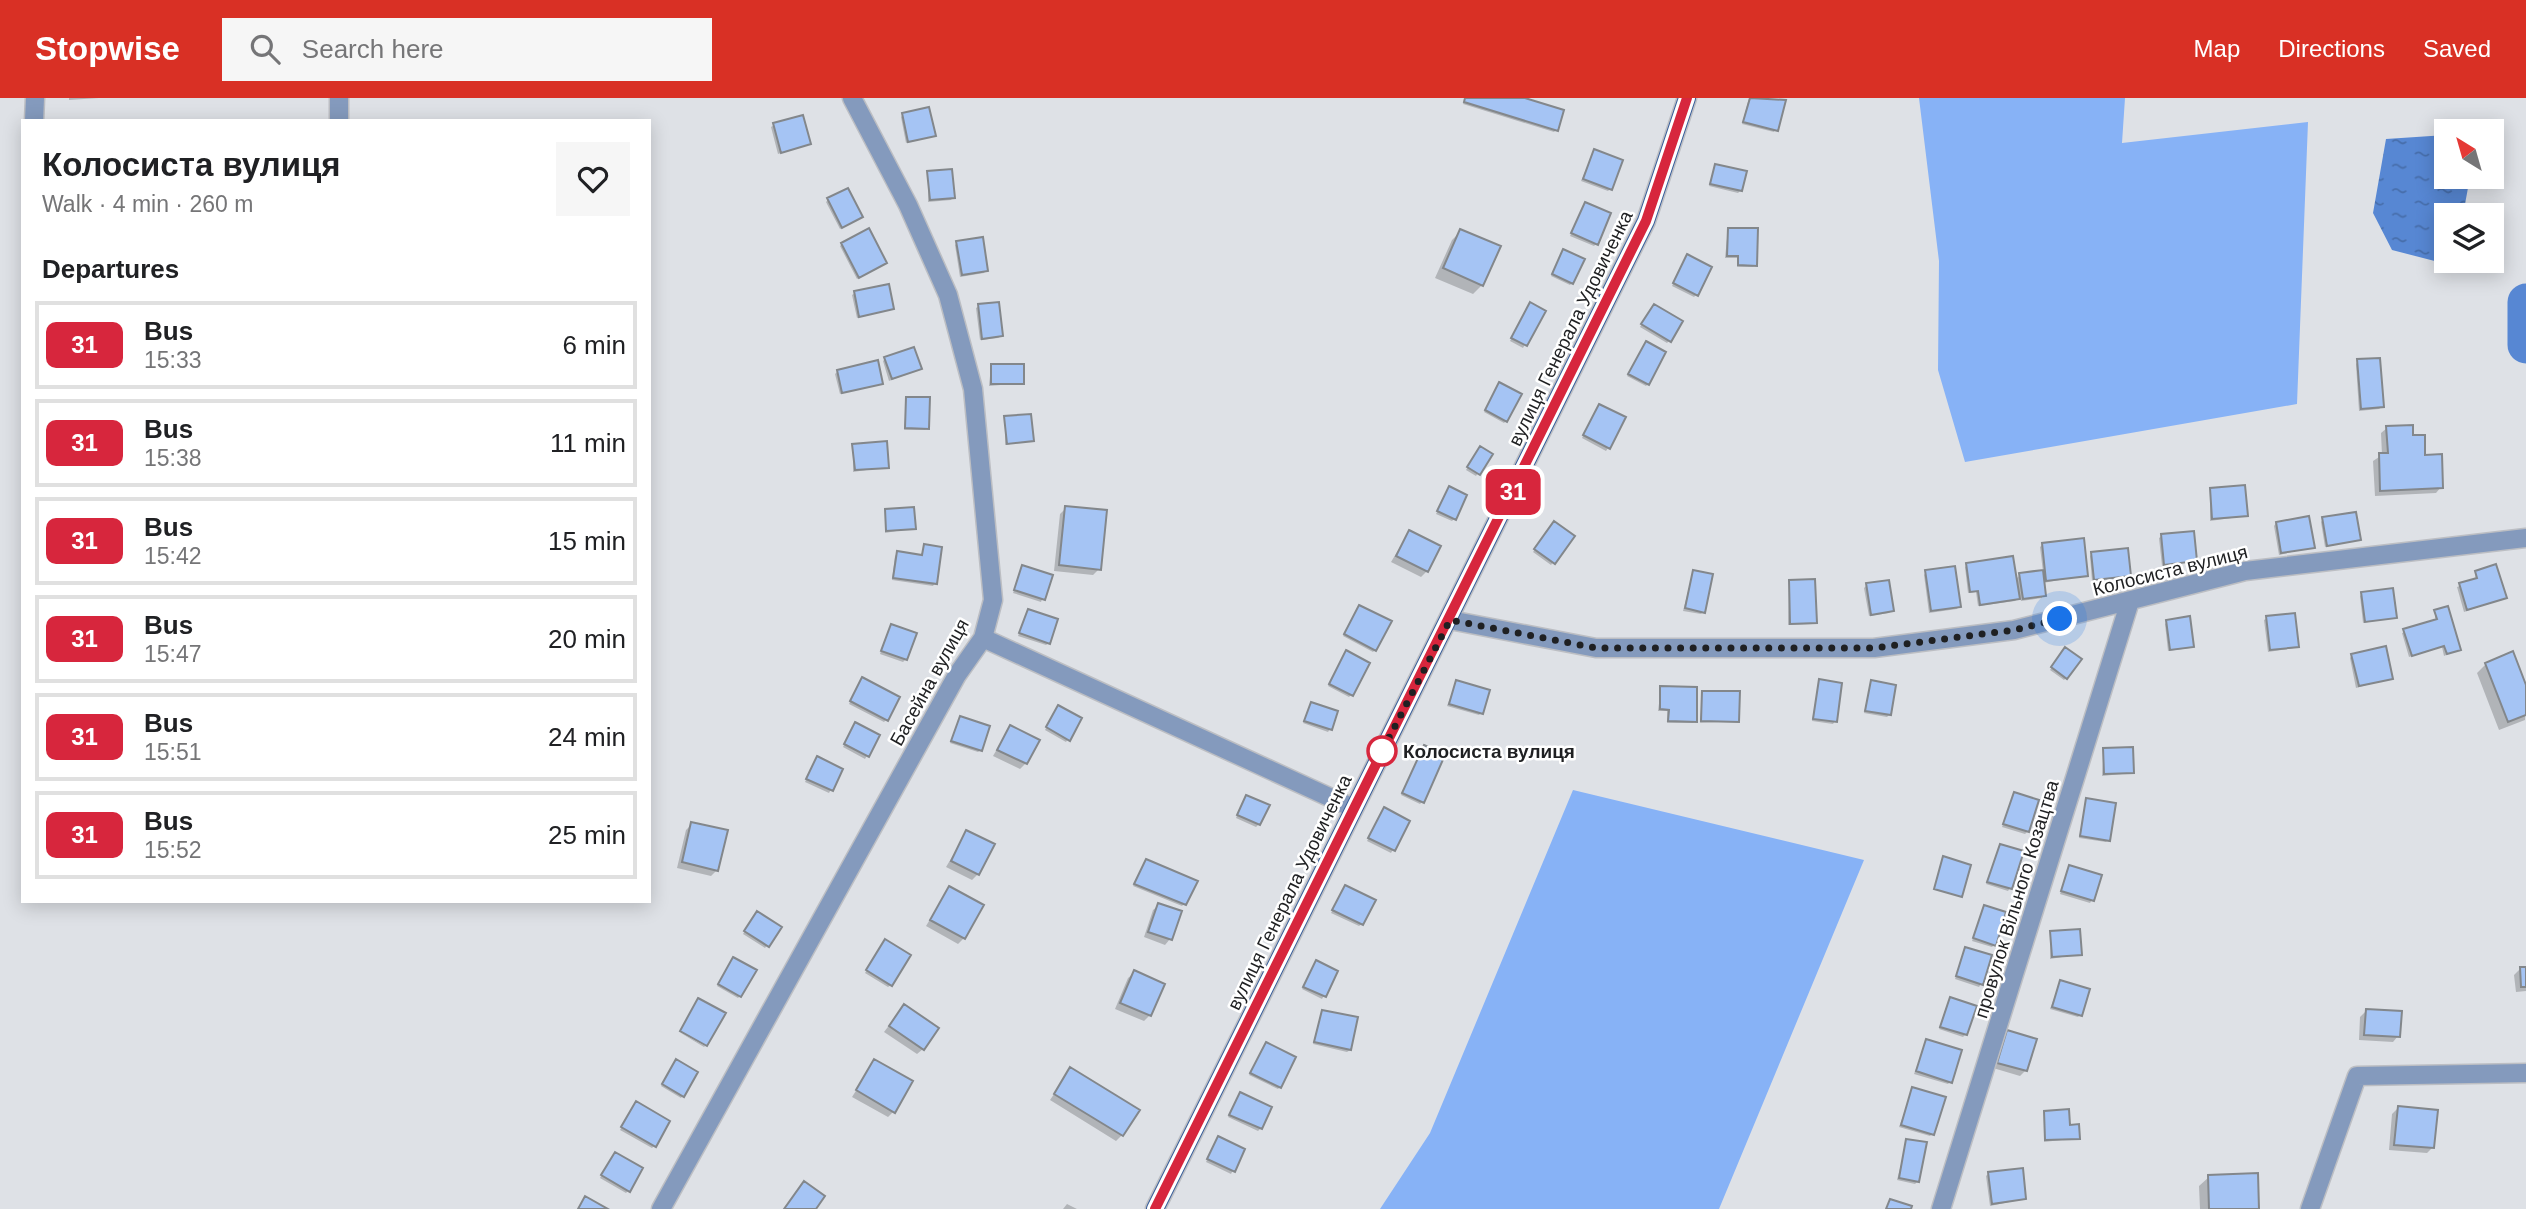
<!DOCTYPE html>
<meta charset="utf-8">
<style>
body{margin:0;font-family:Arial,sans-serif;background:#f6f6f6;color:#202124;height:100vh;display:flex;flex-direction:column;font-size:26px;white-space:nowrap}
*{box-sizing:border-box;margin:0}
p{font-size:23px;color:#757577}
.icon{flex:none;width:38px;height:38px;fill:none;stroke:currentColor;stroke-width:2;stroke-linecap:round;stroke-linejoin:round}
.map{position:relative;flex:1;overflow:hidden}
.drawer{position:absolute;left:21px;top:21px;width:630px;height:784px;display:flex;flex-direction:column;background:#fff;border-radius:0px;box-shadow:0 4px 18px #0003}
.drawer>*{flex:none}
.badge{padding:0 14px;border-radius:10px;font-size:24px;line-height:46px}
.needle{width:46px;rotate:323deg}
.fabs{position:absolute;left:2434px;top:21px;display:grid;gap:14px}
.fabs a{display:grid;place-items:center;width:70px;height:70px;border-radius:0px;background:#fff;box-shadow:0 4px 18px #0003;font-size:35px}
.you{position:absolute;width:35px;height:35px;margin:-18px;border:5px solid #fff;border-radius:50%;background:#1a73e8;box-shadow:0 0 0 10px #1a73e833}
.map>.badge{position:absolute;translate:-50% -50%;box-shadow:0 0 0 4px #fff}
h2{padding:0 21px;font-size:26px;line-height:63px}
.round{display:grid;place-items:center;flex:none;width:74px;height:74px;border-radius:0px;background:#f6f6f6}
.head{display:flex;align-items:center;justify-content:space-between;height:119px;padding:0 21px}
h1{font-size:33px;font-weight:700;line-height:52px}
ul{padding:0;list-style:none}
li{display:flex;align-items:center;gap:21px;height:88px;margin:0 14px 10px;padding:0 7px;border:4px solid #e0e0e0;border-radius:0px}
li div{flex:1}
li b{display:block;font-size:26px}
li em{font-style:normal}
li .badge{min-width:77px;font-weight:700;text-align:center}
header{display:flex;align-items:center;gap:42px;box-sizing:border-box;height:98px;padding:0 35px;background:#d93025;color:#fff}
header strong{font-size:33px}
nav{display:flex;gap:38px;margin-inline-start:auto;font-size:24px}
.search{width:490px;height:63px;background:#f6f6f6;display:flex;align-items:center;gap:18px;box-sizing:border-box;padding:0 24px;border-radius:0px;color:#757577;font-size:26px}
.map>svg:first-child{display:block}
.garden{fill:#87b2f6}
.water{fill:url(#water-ripples)}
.shadow{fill:#0003}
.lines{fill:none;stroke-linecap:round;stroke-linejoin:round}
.river{stroke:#5787d3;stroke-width:37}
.building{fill:#a5c4f4;stroke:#83878b;stroke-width:2}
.minor-casing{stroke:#bcbec3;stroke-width:21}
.major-casing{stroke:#bcbec3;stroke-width:21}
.minor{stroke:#849abd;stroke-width:18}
.major{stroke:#375d9a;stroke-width:18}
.line-casing{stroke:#fff;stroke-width:16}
.line{stroke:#d7263d;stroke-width:10}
.walk{stroke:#1f2022;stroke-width:7;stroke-dasharray:0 12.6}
.stop-dot{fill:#fff;stroke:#d7263d;stroke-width:3.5}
.labels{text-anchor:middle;stroke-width:5;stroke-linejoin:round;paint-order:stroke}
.street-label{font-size:19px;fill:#1f2022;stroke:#fff}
.stop-label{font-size:19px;font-weight:bold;fill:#1f2022;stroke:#fff;text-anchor:start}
</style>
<header>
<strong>Stopwise</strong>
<div class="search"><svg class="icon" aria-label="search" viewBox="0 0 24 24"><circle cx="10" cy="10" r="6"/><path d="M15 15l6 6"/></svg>Search here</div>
<nav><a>Map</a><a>Directions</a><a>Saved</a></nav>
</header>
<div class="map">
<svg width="2526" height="1111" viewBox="0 0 2526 1111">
<defs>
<pattern id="water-ripples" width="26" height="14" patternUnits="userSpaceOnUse" patternTransform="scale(1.75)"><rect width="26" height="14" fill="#5787d3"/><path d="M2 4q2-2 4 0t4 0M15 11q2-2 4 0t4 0" fill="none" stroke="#476eab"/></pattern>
</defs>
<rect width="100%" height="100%" fill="#dee1e6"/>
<!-- garden -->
<path class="garden" d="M1919,0H2125L2122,45L2308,24L2297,306L1965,364L1938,272L1939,163Z
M1573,692L1864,762L1719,1111H1380L1430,1035Z"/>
<!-- water -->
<path class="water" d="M2446,37V79H2470L2463,117H2446V163H2455L2454,168L2392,152L2373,115L2386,41Z"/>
<!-- shadow -->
<path class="shadow" d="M69,0H99L69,2Z
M1465,0H1519L1556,32L1554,34L1463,6Z
M1749,0L1784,4L1774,34L1742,26Z
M903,17L934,37L906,45L901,19Z
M774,27L809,46L778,56L771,29Z
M1594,53L1610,91L1608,93L1581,83Z
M1716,68L1741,92L1738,95L1709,88Z
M928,75L953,99L951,102L928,104Z
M828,102L859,121L840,131L826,104Z
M1585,106L1596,146L1594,148L1570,138Z
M1728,131L1755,167L1753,169H1737V160H1725Z
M1461,133L1482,187L1473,196L1435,180L1452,142Z
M957,145L986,172L984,175L960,179L955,147Z
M842,146L883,167L857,181L840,148Z
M1561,156L1572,185L1570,187L1551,178Z
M1685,161L1696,197L1694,199L1672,188Z
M855,195L892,210L857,220L852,197Z
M979,208L1001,238L998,240L980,242L976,210Z
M1528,209L1544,213L1523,250L1510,243Z
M1652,210L1669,243L1667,245L1640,229Z
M1644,248L1648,286L1646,288L1627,278Z
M885,261L920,271L889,283L883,263Z
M2358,263L2382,308L2379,311L2359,313L2356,266Z
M991,268L1023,285L989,288Z
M838,273L881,285L840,296L835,276Z
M1497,289L1506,323L1504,325L1484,314Z
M907,301L927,330L925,332H904Z
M1597,310L1608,350L1606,353L1582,340Z
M1005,320L1032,342L1005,347Z
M2387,330L2412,339L2441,389L2436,395L2375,398L2373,363L2382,357L2381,335Z
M853,348L887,369L853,374Z
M1478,352L1490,356L1476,378L1466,372Z
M1449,390L1454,421L1452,423L1436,416Z
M2210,392L2246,418L2210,423Z
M1066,410L1099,471L1093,477L1054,473L1060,416Z
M886,413L914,430L885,435Z
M2323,421L2359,441L2325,449L2321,424Z
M2276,425L2313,449L2279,457L2274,428Z
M1552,428L1572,439L1551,467L1533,454Z
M1409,434L1427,473L1421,479L1391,464Z
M2162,438L2195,463L2162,468L2159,440Z
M2043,446L2087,477L2043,485L2042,500L2021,503L2020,498L2015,503L1978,508L1976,494L1968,495L1965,469L1967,467L2015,482L2020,477L2043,474L2040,449Z
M924,448L935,485L933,488L892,482L895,458L898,455L921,459Z
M2092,456L2130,477L2092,483L2090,458Z
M1023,469L1051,479L1041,504L1013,495Z
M1693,474L1703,514L1701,516L1683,513Z
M1926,474L1959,508L1957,511L1929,515L1924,477Z
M2476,474L2505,500L2464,514L2457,489L2475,482Z
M1789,484L1815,524L1813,526L1788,527Z
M1867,487L1892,512L1889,515L1869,518L1864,490Z
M2362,496L2395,519L2363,525L2360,498Z
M1357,511L1375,552L1373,554L1343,538Z
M1028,513L1049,545L1046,547L1018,538Z
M2435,514L2459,551L2444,558L2442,549L2409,559L2402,535L2435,523Z
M2267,520L2297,548L2294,550L2268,554L2264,522Z
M2167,524L2193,548L2190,550L2168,553L2165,526Z
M891,528L906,561L903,564L880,556Z
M2063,553L2066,580L2064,582L2050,572Z
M1344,557L1351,597L1349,599L1328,588Z
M2352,557L2391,580L2356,590L2350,560Z
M2486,566L2526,592L2525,622L2499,632L2477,575Z
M1819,583L1835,623L1833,626L1812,623Z
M860,584L886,622L884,624L849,606Z
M1456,584L1481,615L1479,617L1447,608Z
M1871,584L1890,616L1887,619L1864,615Z
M1661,590L1695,623L1693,625H1667V613H1658Z
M1703,594L1737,623L1700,625Z
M1311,606L1330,631L1328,634L1303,625Z
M1056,611L1068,641L1066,644L1045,632Z
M960,620L981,652L978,654L950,645Z
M853,629L878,638L865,661L843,649Z
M1010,629L1026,665L1020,671L993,658Z
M1424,649L1422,704L1420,706L1401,697Z
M2104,651L2132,675L2102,678Z
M815,663L841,672L829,695L805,684Z
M2014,696L2028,733L2025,736L2002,729Z
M1244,701L1259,726L1256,729L1236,720Z
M2087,702L2108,742L2106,744L2079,740Z
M1382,714L1408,724L1391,755L1367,743Z
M692,726L717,772L711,778L677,770L686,732Z
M967,734L978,776L972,782L946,769Z
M2000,748L2010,790L2008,793L1986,786Z
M1146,763L1184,806L1182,808L1133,788Z
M2070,769L2092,802L2090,805L2060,796Z
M1345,789L1362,826L1359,828L1331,815Z
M949,790L964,840L958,846L926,828Z
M1159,807L1170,841L1165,847L1144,839L1153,812Z
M1984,809L1994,847L1992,849L1972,843Z
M755,817L780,830L765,850L743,836Z
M2051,835L2080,856L2050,861Z
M883,846L891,887L888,889L865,875Z
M1966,851L1981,886L1979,889L1955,881Z
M731,863L740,898L738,900L717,888Z
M1316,864L1336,874L1322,901L1302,891Z
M2520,871H2526V893L2516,894L2514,877Z
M1134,875L1150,917L1144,923L1115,911L1128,880Z
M2060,884L2080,917L2078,919L2050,911Z
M1950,901L1965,937L1963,939L1939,931Z
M904,908L923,951L917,956L884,934Z
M1322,913L1350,952L1347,954L1313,946Z
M2366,913L2398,938L2393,944L2359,942L2360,919Z
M679,934L705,948L704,949Z
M2007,934L2026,972L2020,978L1993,970L2002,940Z
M1927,943L1950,984L1948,986L1914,976Z
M1264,949L1280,989L1278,991L1249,977Z
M875,963L894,1013L888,1019L852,999Z
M674,966L683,997L681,1000L661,988Z
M1071,971L1122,1037L1116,1043L1050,1002Z
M1913,991L1932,1036L1930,1038L1899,1029Z
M1238,999L1261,1030L1258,1033L1228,1019Z
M634,1008L654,1048L652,1050L620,1032Z
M2398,1010L2433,1049L2427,1055L2389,1052L2392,1016Z
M2045,1014L2068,1029L2078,1040L2044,1044Z
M1216,1043L1243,1052L1231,1076L1206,1064Z
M1907,1043L1918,1083L1915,1086L1897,1082Z
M613,1058L628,1093L626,1095L600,1080Z
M1988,1076L2024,1101L1990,1108L1986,1078Z
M2209,1079L2257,1111H2200L2199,1088Z
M1067,1106L1077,1111H1063Z"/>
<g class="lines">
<!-- river -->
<path class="river" d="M2526,204V247"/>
</g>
<!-- building -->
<path class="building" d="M1465,0H1525L1564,12L1558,33L1464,4Z
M1750,0L1786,2L1778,33L1743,24Z
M929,9L936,38L908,44L902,15Z
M803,17L811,46L781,55L773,25Z
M1594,51L1623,62L1612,92L1583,81Z
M1715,66L1747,73L1742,93L1710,86Z
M952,71L955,100L930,102L927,73Z
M848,90L863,119L842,130L827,100Z
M1585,104L1611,115L1598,147L1571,135Z
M869,130L887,165L859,180L841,145Z
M1728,130H1758L1757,168L1738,167V158H1727Z
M1460,131L1501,148L1483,188L1443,170Z
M983,139L988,173L962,177L956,143Z
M1563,151L1585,161L1573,186L1552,176Z
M1687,156L1712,169L1698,198L1673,185Z
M889,186L894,211L859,219L854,193Z
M999,204L1003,238L982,241L978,206Z
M1530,204L1546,213L1527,248L1511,240Z
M1654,206L1683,223L1671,244L1641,226Z
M1646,243L1666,254L1649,287L1628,276Z
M914,249L922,271L892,281L884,259Z
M2380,260L2384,309L2361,311L2357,261Z
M878,262L883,286L842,295L837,272Z
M991,266H1024V286H991Z
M1499,284L1522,296L1507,324L1485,312Z
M906,299H930L929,331L905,330Z
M1599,306L1626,319L1610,351L1583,337Z
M1031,316L1034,343L1007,346L1004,318Z
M2413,327V337H2425V357L2442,356L2443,390L2380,393L2379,355H2388L2386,328Z
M887,343L889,370L855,372L852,346Z
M1480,348L1493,356L1480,377L1467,369Z
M2245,387L2248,418L2212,421L2210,390Z
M1449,388L1467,397L1456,422L1437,413Z
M1065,408L1107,412L1101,472L1059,467Z
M914,409L916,431L886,433L885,411Z
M2356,414L2361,442L2327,448L2322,419Z
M2309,418L2315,450L2281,455L2276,424Z
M1554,423L1575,438L1555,466L1534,451Z
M1409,432L1441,448L1428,474L1396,458Z
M2194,433L2197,463L2164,467L2161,436Z
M2084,440L2088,478L2046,483L2042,445Z
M924,446L942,449L937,486L893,480L897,453L922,457Z
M2128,450L2131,478L2094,482L2091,454Z
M2013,458L2020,501L1980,507L1978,493L1970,494L1966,465Z
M2496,466L2507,500L2467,512L2459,485L2477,480L2475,473Z
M1022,467L1053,477L1045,502L1014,492Z
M1955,468L1961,509L1931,513L1925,472Z
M1693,472L1713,476L1705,515L1685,510Z
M2043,472L2046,498L2023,501L2019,475Z
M1815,481L1817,525L1790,526L1789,482Z
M1889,482L1894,513L1871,517L1866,485Z
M2393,490L2397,520L2365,524L2361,494Z
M1359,507L1392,523L1376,553L1344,536Z
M2448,508L2461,552L2447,556L2444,548L2412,558L2403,531L2437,521L2434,512Z
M1028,511L1058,521L1050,546L1019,535Z
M2295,515L2299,549L2270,552L2266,518Z
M2190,518L2194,549L2170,552L2166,522Z
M891,526L917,535L907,562L881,553Z
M2386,548L2393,581L2359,588L2351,556Z
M2065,549L2082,561L2067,581L2051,569Z
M1346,552L1370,565L1353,598L1329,586Z
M2513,553L2526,587V617L2508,624L2485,565Z
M862,579L900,599L888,623L850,603Z
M1819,581L1842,585L1837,624L1813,621Z
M1456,582L1490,592L1483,616L1449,606Z
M1871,582L1896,587L1891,617L1865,613Z
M1660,588L1697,589V624L1668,623L1669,612L1660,611Z
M1702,593H1740L1739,624L1701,623Z
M1311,604L1338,613L1332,632L1304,623Z
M1058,607L1082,620L1070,643L1046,629Z
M960,618L990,628L982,653L951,643Z
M855,624L880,637L869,659L844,646Z
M1010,627L1040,642L1027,666L997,652Z
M1424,647L1445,657L1424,705L1402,695Z
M2133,649L2134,675L2104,676L2103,650Z
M817,658L843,671L833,693L806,681Z
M2014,694L2039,702L2029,734L2003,726Z
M1246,697L1270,707L1260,727L1237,717Z
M2086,700L2116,705L2110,743L2080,738Z
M1384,709L1410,723L1395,753L1368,740Z
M691,724L728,732L718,773L682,764Z
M966,732L995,746L979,777L951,763Z
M2000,746L2024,753L2012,791L1987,784Z
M1943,758L1971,767L1962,799L1934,791Z
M1146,761L1198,783L1186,807L1134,786Z
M2069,767L2102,777L2094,803L2061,793Z
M1345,787L1376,802L1363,827L1332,812Z
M949,788L984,807L965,841L930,822Z
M1158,805L1182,813L1172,842L1148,834Z
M1984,807L2006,814L1996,848L1973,840Z
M757,813L782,829L769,849L744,833Z
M2080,831L2082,857L2052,859L2050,833Z
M885,841L911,857L892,888L866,872Z
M1965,849L1992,857L1983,887L1956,878Z
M733,859L757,872L741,899L718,886Z
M1316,862L1338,873L1326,899L1303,889Z
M2520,869H2526V889H2521Z
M1134,872L1165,886L1151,918L1120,905Z
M2060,882L2090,891L2082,918L2052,909Z
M1950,899L1977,908L1967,937L1940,929Z
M698,900L726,915L707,948L680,933Z
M904,906L939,930L924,952L889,928Z
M2366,911L2402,913L2400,939L2364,937Z
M1322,912L1358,919L1351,952L1314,944Z
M2007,932L2037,941L2027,973L1997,965Z
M1926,941L1962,952L1952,985L1916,973Z
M1266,944L1296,959L1281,990L1250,975Z
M676,961L698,974L684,999L662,986Z
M874,961L913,983L895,1015L856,992Z
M1070,969L1140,1012L1123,1038L1054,996Z
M1912,989L1946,999L1934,1037L1901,1027Z
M1240,994L1272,1009L1262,1031L1229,1017Z
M636,1003L670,1023L656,1049L621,1029Z
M2398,1008L2438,1012L2434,1050L2394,1047Z
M2069,1011L2070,1027L2079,1026L2080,1041L2045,1042L2044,1013Z
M1218,1038L1245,1051L1235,1074L1207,1061Z
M1906,1041L1927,1044L1919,1084L1899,1080Z
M615,1054L643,1070L630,1094L601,1077Z
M2023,1070L2026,1101L1992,1106L1988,1074Z
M2258,1075L2259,1111H2209L2208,1077Z
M804,1083L825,1098L816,1111H784Z
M585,1098L608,1111H578Z
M1890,1101L1912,1108L1911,1111H1886Z"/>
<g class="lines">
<!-- minor casing -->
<g class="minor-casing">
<path id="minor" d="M339,0V23
M34,23L35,0
M1450,522L1596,550H1874L2014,532L2245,473L2526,440
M983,540L1353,710
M661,1111L957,577L983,540L993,502L973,291L948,197L908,107L852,0
M1941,1111L2130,503
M2310,1111L2357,978L2526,975"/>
</g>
<!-- major casing -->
<g class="major-casing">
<path id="major" d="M1155,1111L1646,123L1687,0"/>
</g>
<!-- minor -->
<use href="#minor" class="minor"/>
<!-- major -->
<use href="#major" class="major"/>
</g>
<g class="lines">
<!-- line casing -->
<g class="line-casing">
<path id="line" d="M1155,1111L1646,123L1687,0"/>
</g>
<!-- line -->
<use href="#line" class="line"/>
<!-- walk -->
<path class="walk" d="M1382,653L1377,663L1450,522L1596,550H1874L2014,532L2060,521"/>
</g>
<!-- markers -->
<circle class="stop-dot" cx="1382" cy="653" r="14"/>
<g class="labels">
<!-- street labels -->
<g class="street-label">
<text transform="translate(1570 230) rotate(-64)" y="7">вулиця Генерала Удовиченка</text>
<text transform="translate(2170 472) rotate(-14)" y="7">Колосиста вулиця</text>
<text transform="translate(929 584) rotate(-61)" y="7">Басейна вулиця</text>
<text transform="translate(1289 794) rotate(-64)" y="7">вулиця Генерала Удовиченка</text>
<text transform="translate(2016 801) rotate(-73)" y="7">провулок Вільного Козацтва</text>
</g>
<!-- stop labels -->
<g class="stop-label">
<text x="1403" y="660">Колосиста вулиця</text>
</g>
</g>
</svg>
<div class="fabs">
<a><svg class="needle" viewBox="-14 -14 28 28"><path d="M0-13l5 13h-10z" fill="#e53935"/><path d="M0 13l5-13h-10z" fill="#757577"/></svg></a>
<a><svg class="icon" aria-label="layers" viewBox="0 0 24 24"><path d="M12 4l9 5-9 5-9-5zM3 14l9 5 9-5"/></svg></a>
</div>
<div class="you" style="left:2060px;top:521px"></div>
<b class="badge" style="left:1513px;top:394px;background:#d7263d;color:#fff">31</b>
<section class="drawer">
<div class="head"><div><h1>Колосиста вулиця</h1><p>Walk · 4 min · 260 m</p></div><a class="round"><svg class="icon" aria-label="heart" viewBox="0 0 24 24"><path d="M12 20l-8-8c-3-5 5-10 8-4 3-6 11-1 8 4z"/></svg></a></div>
<h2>Departures</h2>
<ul>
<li><span class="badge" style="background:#d7263d;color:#fff">31</span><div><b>Bus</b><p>15:33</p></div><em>6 min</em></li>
<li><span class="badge" style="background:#d7263d;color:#fff">31</span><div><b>Bus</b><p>15:38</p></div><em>11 min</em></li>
<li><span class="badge" style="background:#d7263d;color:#fff">31</span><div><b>Bus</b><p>15:42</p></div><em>15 min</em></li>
<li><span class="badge" style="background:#d7263d;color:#fff">31</span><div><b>Bus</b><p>15:47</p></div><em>20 min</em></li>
<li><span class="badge" style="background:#d7263d;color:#fff">31</span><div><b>Bus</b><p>15:51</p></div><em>24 min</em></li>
<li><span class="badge" style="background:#d7263d;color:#fff">31</span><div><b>Bus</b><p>15:52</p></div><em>25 min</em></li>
</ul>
</section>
</div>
